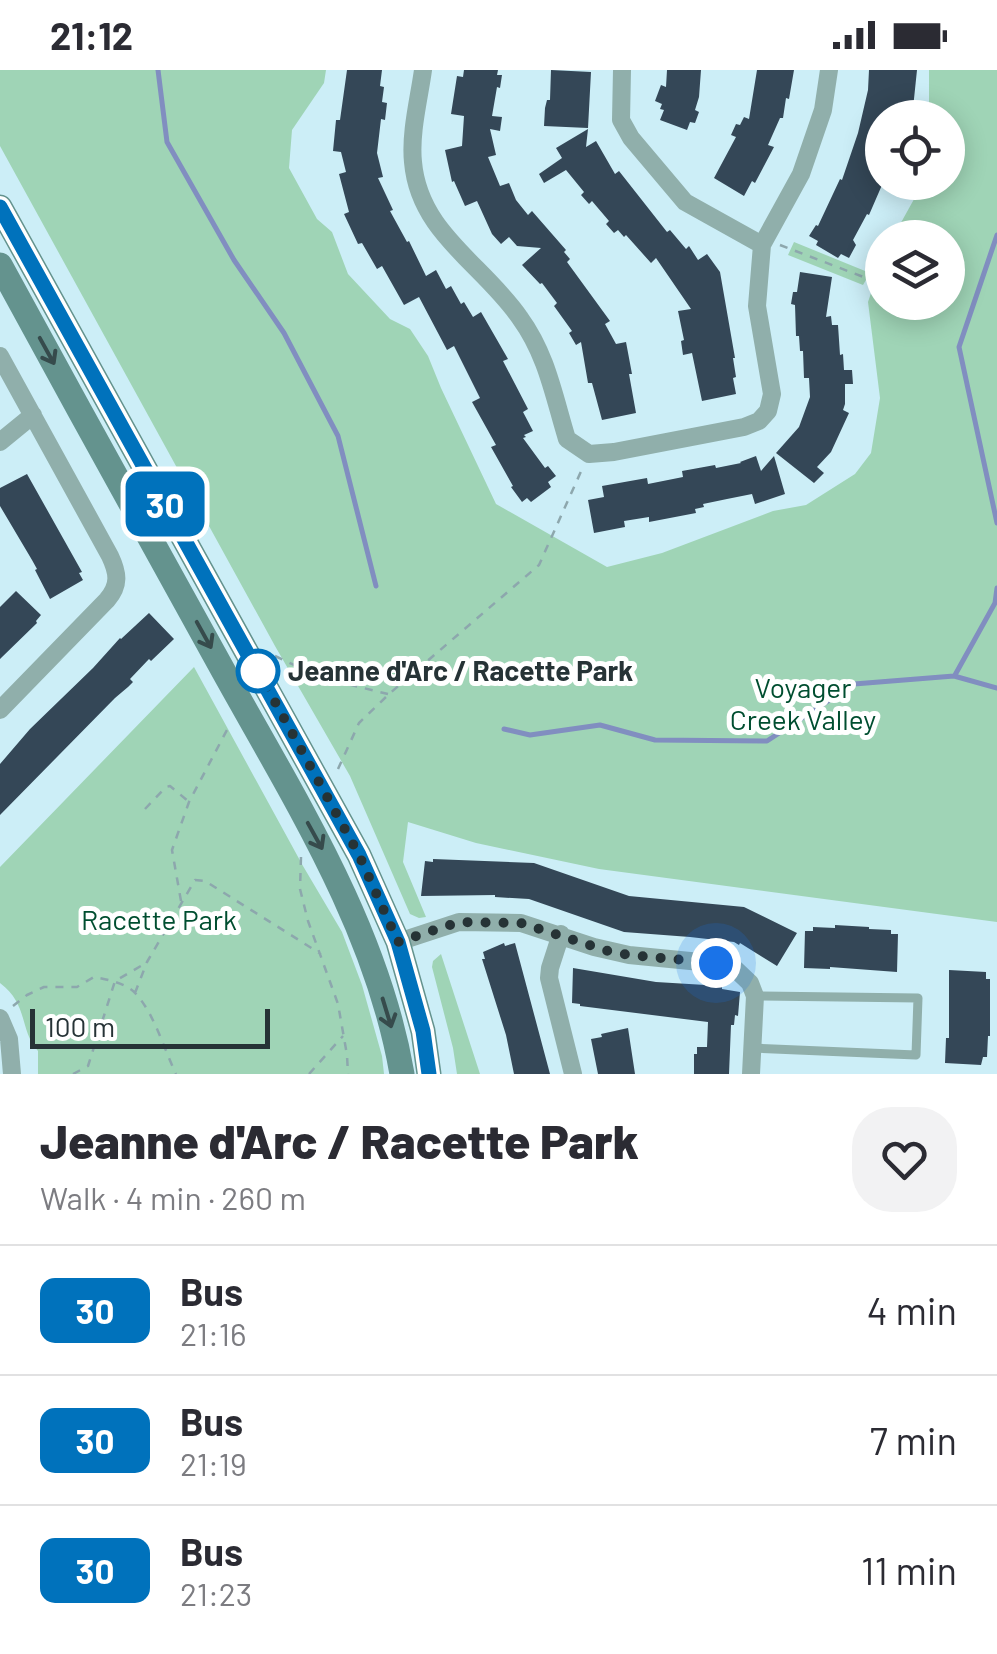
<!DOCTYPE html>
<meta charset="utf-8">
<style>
body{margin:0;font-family:Barlow,sans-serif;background:#f2f2f3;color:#2b2b33;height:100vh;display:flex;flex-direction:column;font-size:38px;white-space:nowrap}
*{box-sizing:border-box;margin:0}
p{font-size:32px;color:#7c7c81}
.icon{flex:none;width:55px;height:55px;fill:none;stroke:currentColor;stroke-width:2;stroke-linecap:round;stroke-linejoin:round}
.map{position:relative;height:1004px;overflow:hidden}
.side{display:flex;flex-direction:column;background:#fff;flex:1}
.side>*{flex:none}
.badge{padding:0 20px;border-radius:15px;font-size:35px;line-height:65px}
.buttons{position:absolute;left:865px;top:30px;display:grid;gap:20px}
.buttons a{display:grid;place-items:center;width:100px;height:100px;border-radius:50%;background:#fff;box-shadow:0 5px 25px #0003;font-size:50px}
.scale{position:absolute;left:30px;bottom:25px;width:240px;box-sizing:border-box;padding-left:10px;border:5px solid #263336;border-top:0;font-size:28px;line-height:35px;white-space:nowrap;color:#263336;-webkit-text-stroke:8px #fff;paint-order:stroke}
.you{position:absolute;width:50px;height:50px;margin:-25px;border:8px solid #fff;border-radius:50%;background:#1a73e8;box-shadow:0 0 0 15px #1a73e833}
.map>.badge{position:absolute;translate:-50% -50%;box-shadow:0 0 0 5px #fff}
.round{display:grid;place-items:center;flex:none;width:105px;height:105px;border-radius:40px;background:#f2f2f3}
.headline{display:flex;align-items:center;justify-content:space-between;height:170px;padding:0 40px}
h1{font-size:48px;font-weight:800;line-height:75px}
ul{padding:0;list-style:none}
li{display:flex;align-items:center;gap:30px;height:130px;padding:0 40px;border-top:2px solid #e1e1e2}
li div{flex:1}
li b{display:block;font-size:38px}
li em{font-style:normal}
li .badge{min-width:110px;font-weight:700;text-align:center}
.status{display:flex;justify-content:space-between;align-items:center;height:70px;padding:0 50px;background:#fff;direction:ltr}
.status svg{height:28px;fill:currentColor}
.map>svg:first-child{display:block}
.green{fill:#9fd4b6}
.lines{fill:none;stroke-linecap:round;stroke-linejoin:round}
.stream{stroke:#818ec0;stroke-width:5}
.building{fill:#344757}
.path{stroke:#8da7ad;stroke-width:2.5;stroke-dasharray:8 8;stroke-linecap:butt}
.service{stroke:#90afab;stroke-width:9}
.minor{stroke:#90afab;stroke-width:18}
.secondary{stroke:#64938e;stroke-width:25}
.oneway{stroke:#364b4c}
.line-casing{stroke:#fff;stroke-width:22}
.line{stroke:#0072bc;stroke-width:15}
.walk{stroke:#263336;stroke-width:10;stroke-dasharray:0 18}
.stop-dot{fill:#fff;stroke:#0072bc;stroke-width:5}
.labels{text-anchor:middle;stroke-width:10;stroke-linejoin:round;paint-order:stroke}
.stop-label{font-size:28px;font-weight:bold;fill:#263336;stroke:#fff;text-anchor:start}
.park-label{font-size:28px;fill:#004e30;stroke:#fff}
</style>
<div class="status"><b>21:12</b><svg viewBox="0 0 49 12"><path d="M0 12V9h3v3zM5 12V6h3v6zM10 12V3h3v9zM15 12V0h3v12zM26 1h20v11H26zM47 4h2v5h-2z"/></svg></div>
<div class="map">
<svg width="997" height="1004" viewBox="0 0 997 1004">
<rect width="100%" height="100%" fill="#cceef7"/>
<!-- green -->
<path class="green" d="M0,0H326L324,13L292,60L289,98L317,149L332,162L348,204L390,249L410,259L428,286L441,318L496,434L607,497L662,483L773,441L806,435L855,404L871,383L880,328L868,232L882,190V232H948V168L893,167L923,113L948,112V48L929,47V0H997V852L599,799L476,773L408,752L403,792L426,847L419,848L410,844L350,706L275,576L0,76Z
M794,172L870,203L863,215L788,185Z
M194,597L303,796L342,862L362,915L382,986L384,1004H38V981C19,960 29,935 0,913V797Z
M441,884L480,1004H457L453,978L432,897L433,891Z"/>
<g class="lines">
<!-- stream -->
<path class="stream" d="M158,0L167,72L234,190L284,263L338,366L376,516
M997,165L959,277L997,453
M955,605L995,533L997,518
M504,659L530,665L600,655L655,670L767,671L854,614L954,606L997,618"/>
</g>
<!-- building -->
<path class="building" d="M347,0H382L380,16L384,17L382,32L387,33L385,50L381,49L377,83L383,107L378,108L393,140L390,141L407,172L409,171L426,206L436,200L446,219L451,216L461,234L464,232L473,247L481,242L508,289L503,291L528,339L523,342L533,361L524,365L526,367L523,368L545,398L548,396L556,406L548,412L551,417L531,432L527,428L522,432L511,417L513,416L491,377L496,375L472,332L480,328L454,276L447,280L419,227L404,235L382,196L377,199L362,173L358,174L344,144L349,142L339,104L346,102L341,82L333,81L336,50H340Z
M464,0H498L497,5H502L500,18L497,17L492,46L502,47L500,61L490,59L496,85L488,87L500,116L509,113L516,130L528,145L532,141L566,180L564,182L570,189L567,192L610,251L605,254L616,274L626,272L632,304H629L636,343L602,350L592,313H588L581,272L576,275L569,263L572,261L554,236L557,233L542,213L540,214L522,195L541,178L517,176L509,167L501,174L492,164L477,131L465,136L454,111L452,112L445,80L462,76L464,46L451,44L457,6L463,7Z
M551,0L591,2L588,58L544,56L545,38L547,30H550Z
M667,0H701L699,27L695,40L699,42L695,53L690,52L687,60L660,50L664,40L660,39L662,34L655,31L661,15L666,17Z
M757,0H794L789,29L786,28L783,48H780L768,75L774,77L755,113L752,111L744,126L714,108L736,67L731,65L736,54L740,55L744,47L749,49Z
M869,0H917L912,48H882V115L869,145L867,144L853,170L856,175L849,188L841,184L838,188L816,175L818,171L809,166L816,155L818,156L840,109L842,110L858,63L868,20Z
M588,59L586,77L596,71L615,104L619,101L667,162L670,160L686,179L689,176L698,190L707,184L720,202L735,288H733L736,307L733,308L736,324L702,331L692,283L683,285L681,271L684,270L678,241L691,239L656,188L651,193L626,165L624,167L618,160L614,163L606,154L609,151L592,131L589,134L581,125L584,122L566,100L544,113L539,104L562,88L556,78Z
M800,202L832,207L826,247L831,246L832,255H838L840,285L843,284L844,300H852L853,314H845V334L843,340L849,343L831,382L817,397L824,403L814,413L776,383L799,357L810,327L809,308H804L803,281H800L799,266H796L795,235L791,234L793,222H797Z
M756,386L761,401L774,386L785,424L755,434L752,424L727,429L703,434L704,437L695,439L696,443L649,452V447L624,451L625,457L594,463L588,430L604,427L602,416L647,408L648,414L683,407L682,401L715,395L716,398L741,393L740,392Z
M27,404L82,502L79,503L83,510L50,529L35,500L37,499L32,490L0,436V418Z
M16,521L41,545L36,551L37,553L0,589V537Z
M149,543L174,569L151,591L149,589L130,609L133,612L128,617L115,628L0,745V694L30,659L93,598L120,568L121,569Z
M433,789L534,793L629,826L744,837L797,863L777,896L740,873L739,875L734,872L690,867L624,862L529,829L495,827V825L421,826L425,791L433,792Z
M835,855L869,857V859L891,860V864H898L897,902L830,897V899L804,898L805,861H813V857L835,858Z
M504,873L505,876L515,873L550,1004H514L506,965L482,889H485L483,882Z
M573,898L656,912L722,916V919L740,922L738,946L735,945L734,955H731L729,1004H694V984H697V977H707L708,952L580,936V934L572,933Z
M949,900L986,902V909H990V966H988L987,987H983L981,995L945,993L946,968H949Z
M628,958L635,1004H598L591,969L602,967L601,964Z"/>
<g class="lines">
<!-- path -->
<path class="path" d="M780,175L879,213
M275,586L322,608L388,624
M338,699L359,653L389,624L539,495L583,397
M145,739L166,717L170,716L188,731
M301,787L300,819L308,851L338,934L347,985L348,1004
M181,831L172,780L189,732L228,658
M135,923L147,892L195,810L205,811L321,884
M13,936L27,925L44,917H77L94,907C109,910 127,913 137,925C155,946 164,979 176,1004
M73,1004L88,996L115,911L146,893
M309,1004L343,966"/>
<!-- service -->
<path class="service" d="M753,978L916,985L918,928L756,926"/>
<!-- minor -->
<path class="minor" d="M423,0C419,29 410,63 413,92C419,163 483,194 520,248C547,285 554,327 567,369L589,384L614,382L744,357L759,351L768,341L772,324L757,236L762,175L801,104L823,40L829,0
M622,0L621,50L631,68L685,132L762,175
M0,286L110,486C118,503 120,515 107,530L0,640
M0,372L33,345
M561,864L550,898L549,908L573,1004
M398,872L459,852L521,853L594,877L629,885L731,895L750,913L755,926L751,1004
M0,948L9,969L12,1004"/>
<!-- secondary -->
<path class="secondary" d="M0,137L359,785L398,872L423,961L429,1004
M0,195C74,331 149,467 224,602C295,730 377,858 402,1004"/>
</g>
<!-- one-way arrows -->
<defs><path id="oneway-shaft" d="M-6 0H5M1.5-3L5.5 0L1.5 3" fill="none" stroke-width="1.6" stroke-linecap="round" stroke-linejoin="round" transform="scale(2.5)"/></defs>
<g class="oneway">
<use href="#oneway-shaft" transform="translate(47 281) rotate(61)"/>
<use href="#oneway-shaft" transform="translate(204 565) rotate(61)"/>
<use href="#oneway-shaft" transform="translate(315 766) rotate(61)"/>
<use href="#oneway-shaft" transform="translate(387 943) rotate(73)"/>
</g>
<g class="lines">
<!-- line casing -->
<g class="line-casing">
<path id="line" d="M0,137L359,785L398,872L423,961L429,1004"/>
</g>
<!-- line -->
<use href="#line" class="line"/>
<!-- walk -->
<path class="walk" d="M258,601L359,785L398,872L459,852L521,853L608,881L629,885L716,893"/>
</g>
<!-- markers -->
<circle class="stop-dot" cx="258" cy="601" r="20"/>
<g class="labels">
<!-- stop labels -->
<g class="stop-label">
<text x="288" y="611">Jeanne d'Arc / Racette Park</text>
</g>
<!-- park labels -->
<g class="park-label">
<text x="803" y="628">Voyager<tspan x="803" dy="32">Creek Valley</tspan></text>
<text x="159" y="860">Racette Park</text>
</g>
</g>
</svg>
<div class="buttons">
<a><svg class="icon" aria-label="locate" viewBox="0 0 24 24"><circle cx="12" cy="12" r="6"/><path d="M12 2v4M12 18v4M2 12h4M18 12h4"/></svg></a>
<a><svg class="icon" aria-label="layers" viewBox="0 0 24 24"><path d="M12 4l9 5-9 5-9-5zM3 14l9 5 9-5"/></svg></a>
</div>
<div class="scale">100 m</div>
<div class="you" style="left:716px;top:893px"></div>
<b class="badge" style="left:165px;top:434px;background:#0072bc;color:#fff">30</b>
</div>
<section class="side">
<div class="headline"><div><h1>Jeanne d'Arc / Racette Park</h1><p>Walk · 4 min · 260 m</p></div><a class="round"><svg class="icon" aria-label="heart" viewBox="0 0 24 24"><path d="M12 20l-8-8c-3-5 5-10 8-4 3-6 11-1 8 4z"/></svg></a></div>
<ul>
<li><span class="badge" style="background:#0072bc;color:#fff">30</span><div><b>Bus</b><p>21:16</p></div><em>4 min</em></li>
<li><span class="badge" style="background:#0072bc;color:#fff">30</span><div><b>Bus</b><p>21:19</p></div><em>7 min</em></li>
<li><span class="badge" style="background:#0072bc;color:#fff">30</span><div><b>Bus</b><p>21:23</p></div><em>11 min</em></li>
</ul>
</section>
